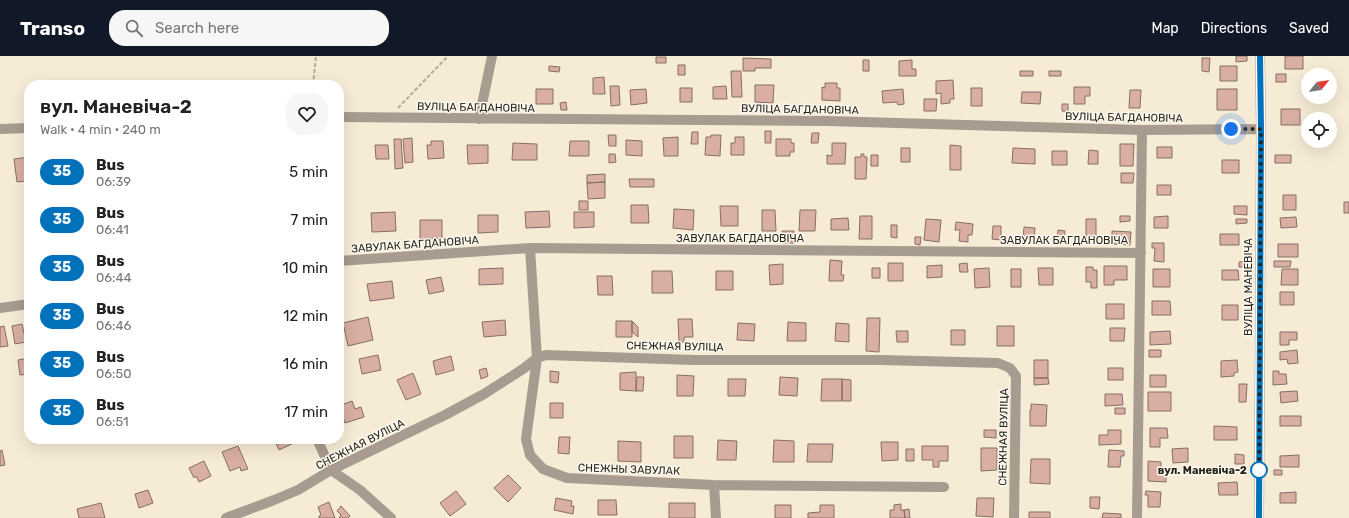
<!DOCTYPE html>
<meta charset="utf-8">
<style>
body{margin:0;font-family:Rubik,sans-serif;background:#f6f6f6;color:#222;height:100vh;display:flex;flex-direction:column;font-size:15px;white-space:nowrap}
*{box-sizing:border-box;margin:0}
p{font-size:13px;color:#767676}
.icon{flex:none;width:22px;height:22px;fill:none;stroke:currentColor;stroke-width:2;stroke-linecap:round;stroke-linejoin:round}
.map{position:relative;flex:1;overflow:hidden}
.details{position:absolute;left:24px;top:24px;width:320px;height:364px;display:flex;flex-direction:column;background:#fff;border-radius:16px;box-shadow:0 4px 16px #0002}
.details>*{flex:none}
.badge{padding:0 8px;border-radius:13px;font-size:14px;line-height:26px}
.needle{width:26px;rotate:60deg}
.tools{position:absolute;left:1301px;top:12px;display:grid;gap:8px}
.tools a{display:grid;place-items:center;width:36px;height:36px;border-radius:50%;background:#fff;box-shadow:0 4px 16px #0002;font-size:20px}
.you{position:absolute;width:20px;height:20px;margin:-10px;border:3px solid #fff;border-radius:50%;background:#1a73e8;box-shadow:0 0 0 6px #1a73e833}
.map>.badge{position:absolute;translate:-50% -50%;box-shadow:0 0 0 2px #fff}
.round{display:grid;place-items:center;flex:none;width:42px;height:42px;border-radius:16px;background:#f6f6f6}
.headline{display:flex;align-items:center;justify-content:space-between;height:68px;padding:0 16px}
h1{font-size:19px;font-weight:600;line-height:30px}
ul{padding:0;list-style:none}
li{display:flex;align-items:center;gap:12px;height:48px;padding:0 16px}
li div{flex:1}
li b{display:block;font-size:15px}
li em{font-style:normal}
li .badge{min-width:44px;font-weight:700;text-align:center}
header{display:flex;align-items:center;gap:24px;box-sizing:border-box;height:56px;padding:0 20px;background:#111827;color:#fff}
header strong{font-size:19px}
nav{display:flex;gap:22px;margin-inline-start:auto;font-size:14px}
.search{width:280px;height:36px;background:#f6f6f6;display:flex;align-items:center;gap:10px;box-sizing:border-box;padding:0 14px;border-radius:16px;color:#767676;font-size:15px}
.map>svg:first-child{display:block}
.building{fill:#d8afa2;stroke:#866e67}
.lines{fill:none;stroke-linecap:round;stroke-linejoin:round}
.path{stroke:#b3ab99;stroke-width:2;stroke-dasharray:4 2;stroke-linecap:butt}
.street{stroke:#a89b8f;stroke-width:10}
.line-casing{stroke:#fff;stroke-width:9}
.line{stroke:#0072bc;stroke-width:6}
.walk{stroke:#27241b;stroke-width:4;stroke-dasharray:0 7.2}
.stop-dot{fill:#fff;stroke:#0072bc;stroke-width:2}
.labels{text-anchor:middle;stroke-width:3;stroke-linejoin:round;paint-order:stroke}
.street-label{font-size:11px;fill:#27241b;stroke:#fdf9f0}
.stop-label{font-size:11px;font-weight:bold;fill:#27241b;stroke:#fdf9f0;text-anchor:end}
</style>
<header>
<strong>Transo</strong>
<div class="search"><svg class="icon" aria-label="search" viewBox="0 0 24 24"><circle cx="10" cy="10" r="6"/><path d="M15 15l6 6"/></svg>Search here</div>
<nav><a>Map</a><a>Directions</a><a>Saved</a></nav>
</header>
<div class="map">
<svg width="1349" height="462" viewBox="0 0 1349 462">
<rect width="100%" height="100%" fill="#f6ebd5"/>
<!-- building -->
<path class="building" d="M1236,0H1247V5L1236,6Z
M1285,0H1303V13H1285Z
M656,1H666V7H656Z
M743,2L771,3V12H755V15H743Z
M1202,2H1210L1209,16L1202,15Z
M863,4H869V15H863Z
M912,4V13H916V20H899V5Z
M678,9H685V19H678Z
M549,10L560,11L559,16L549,15Z
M1220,10H1237V25H1220Z
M731,15H741L742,41H732Z
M1020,15H1033V20H1020Z
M1049,15H1061V20H1049Z
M1276,18H1286V26H1276Z
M604,21L605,38H593V22Z
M953,24L954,43H950V47L941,48V37L936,38V25Z
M825,27H837V32H840V45L822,44V31L825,32Z
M755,29H774L773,47L755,46Z
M610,30H619L620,49L611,50Z
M726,30L727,43H713V31Z
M1074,31H1090V40H1085V48H1074Z
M680,32H692V46H680Z
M971,32H982V50H971Z
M536,33H553V48H536Z
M646,33L647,47L631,49L630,34Z
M903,33L904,48L898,49L897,46L883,47L882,35Z
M1217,33H1237V54H1217Z
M1130,34H1141L1140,52H1129Z
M1022,36H1041L1040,48L1021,47Z
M924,43H937L936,55H924Z
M566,46L567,54H561L560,47Z
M1062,48H1068V56L1062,55Z
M1281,53H1300V69H1281Z
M765,75H771V87H765Z
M692,76H698V88H691Z
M812,77H819L818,87H811Z
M608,79H616V90H609Z
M711,79H721L720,100L705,99L706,81H711Z
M678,81V100H664L663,82Z
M735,81H744V99H731V87H735Z
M412,82L413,106L405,107L403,83Z
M394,83H401L403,112L395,113Z
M776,83H791V87H794V96H790V100H776Z
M626,84L642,85V100L626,99Z
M431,85H443L444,102L428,103L427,89H431Z
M570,85H589V100H569Z
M513,87L537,88V104H512Z
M832,87H846L845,108H827V99L832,100Z
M1120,88H1134L1133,110H1120Z
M375,89H388L389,103H376Z
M467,89H488V107L468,108Z
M950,89L961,90V114H950Z
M1157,91H1172V102H1157Z
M901,92H910V106H901Z
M1013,92L1035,93V108L1012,107Z
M1089,94L1098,95V108H1088Z
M1052,95H1067V109H1052Z
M609,98H615L616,106L609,107Z
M861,98H864V101H867L866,123H855V101H861Z
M871,99H878V110H871Z
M1275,99H1291V107H1275Z
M29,101V120L26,121L27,125L17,126L14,103Z
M1222,104H1239V117H1222Z
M1121,117H1134L1133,127H1121Z
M605,118V126L587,127V119Z
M629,123H654V131H630Z
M605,126V142L588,143L587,127Z
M1157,129H1171V139H1157Z
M1283,139H1296V154H1283Z
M579,145H588V154H579Z
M1344,146H1349V157H1344Z
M631,149H648L649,167H631Z
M720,150H738V170H721Z
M1234,150H1247V159L1234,158Z
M674,153L694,154L693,174L673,172Z
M762,154H775L776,175H762Z
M800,154H816L815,175H799Z
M549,155L550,171L526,172L525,156Z
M395,156L396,175L372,176L371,157Z
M574,156H594V171L574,172Z
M478,159H498V176L478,177Z
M860,160H872V183H859Z
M1120,160H1130V165L1120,166Z
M1168,160V172H1154V161Z
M1296,161L1297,171L1281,172L1280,162Z
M848,162L849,174H831V163Z
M926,163L941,164L939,186L924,184Z
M1086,163H1096V185H1086Z
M1236,163H1247V167L1236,168Z
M420,164H442V182L420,183Z
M956,166L973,168L972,179H968V186L959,185L960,174H955Z
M891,169H897V182L891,181Z
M993,170H1001V184L992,183Z
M1024,171L1035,172L1034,184L1023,183Z
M1058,174L1065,175L1064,184H1057Z
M782,175H794V187H782Z
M1112,175L1131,176L1130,189L1112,188Z
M1220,178H1239V189H1220Z
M915,181H921L920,189L915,188Z
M1152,187H1164V206L1154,205L1155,192H1152Z
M1278,188H1298V201H1278Z
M830,204L842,205L841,219H844L843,225H829Z
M1248,205V211H1239V206Z
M1274,205H1291L1290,211H1274Z
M888,207H903V225H888Z
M967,207L968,216H960L959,208Z
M783,208V228L770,229L769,209Z
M942,209V221L927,222V210Z
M1104,210H1127V224H1114V229H1104Z
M1086,211H1093V214H1097V232H1091V226H1086Z
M503,212V228L479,229V213Z
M872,212H880V222H872Z
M989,212L990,231L975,232L974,213Z
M1038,212H1053V229H1039Z
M1011,213H1021V231H1011Z
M1153,213H1170V231H1153Z
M1282,213H1298V229H1281Z
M1222,214H1238L1239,224H1222Z
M652,215H672L673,237H652Z
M716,215H733V234H716Z
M597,220H612L613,239H598Z
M441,221L444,235L429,238L426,224Z
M392,225L394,242L370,245L367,228Z
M1280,236H1294V249H1280Z
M1152,245H1170L1171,259H1152Z
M1106,248H1124V263H1106Z
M1222,249H1238V264H1222Z
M368,261L373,284L348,290L343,267Z
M867,262H880L879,296L866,295Z
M678,263H692L693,281H684V286H679Z
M505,264L506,279L484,281L482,266Z
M616,265H632V281H616Z
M632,265L638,271V281L632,276Z
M788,266L806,267V285H787Z
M738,267L755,268L754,285L737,284Z
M836,267L849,268V286L835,285Z
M22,268L26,286L15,288L12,270Z
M4,270L8,290L0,291V271Z
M997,270H1014V290H997Z
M1110,272H1125L1124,285H1110Z
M951,274H965V289H951Z
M896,275H908V286H897Z
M1170,275L1171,288L1150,289V276Z
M1280,276H1297V284H1289V289H1280Z
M1149,294H1161V301H1149Z
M1297,294L1298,307L1288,308L1287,303L1280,304V296Z
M378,299L381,314L362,318L359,303Z
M451,300L454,314L436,319L433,305Z
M29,302V318L20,319L18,304Z
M1034,304H1048V322H1034Z
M1237,304L1238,316L1234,317V320L1221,321V305Z
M486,312L488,320L481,323L479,314Z
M1108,312H1123V324H1108Z
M550,315L559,316L558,327L550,326Z
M1273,315H1279V318H1286L1287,328L1273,329Z
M636,316V335L620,334V317Z
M413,317L421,338L406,344L397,324Z
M677,319L694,320L693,340H677Z
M1150,319H1166V331H1150Z
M637,321H644L643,335H636Z
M780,321L798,322L797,340L779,339Z
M1034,322H1048L1049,328L1034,329Z
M728,323H746L745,340H728Z
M822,323H842V345H821Z
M842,323L851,324V345H842Z
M1239,328H1247L1246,346H1239Z
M1297,335L1298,345L1281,347L1280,336Z
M1148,336H1171V355H1148Z
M1105,338H1122L1123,349L1105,350Z
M352,345L355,353L361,351L364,361L345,367L339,350Z
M550,347H563V362H550Z
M1031,348L1047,349L1046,370H1030V354H1031Z
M1115,352H1125V358H1115Z
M1280,360H1301V370H1280Z
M1214,370L1237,371V384H1214Z
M1150,372H1167L1168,382H1160V391H1150Z
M984,374H996V382L984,381Z
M1108,374H1121V388L1099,389V379H1108Z
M674,380H693V402H674Z
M559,381H570L569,398L558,397Z
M274,383H294L296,386L279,394Z
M718,384L737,385L736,404H717Z
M774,384L794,385V406H773Z
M618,385L641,386V406L618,405Z
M881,386H898V404L882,405Z
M808,388H833L832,406H807Z
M238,390L248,413L241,415L240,411L230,415L222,396Z
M922,390H948V405H939V411H933V404H922Z
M981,392H997V414L981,415Z
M1188,392V406L1173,407L1172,393Z
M906,393H914V405H906Z
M2,394L5,409L0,410V395Z
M1109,394L1124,395V400H1121L1120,411H1108Z
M1235,398L1244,399V408H1235Z
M1299,399V411H1280V400Z
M1031,403H1050V428L1030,427Z
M204,405L211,420L199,426L196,420L194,422L189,412Z
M1148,405L1161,406V414H1166V426L1148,425Z
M1274,414H1282V419H1274Z
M508,419L521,432L508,446L494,432Z
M1237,426L1238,439H1219L1218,427Z
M148,434L153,447L139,452L135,438Z
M456,435L466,448L450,460L440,447Z
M1146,435L1161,436L1160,451H1148V439H1145Z
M1296,436V447H1280V437Z
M1090,441H1100L1099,453L1090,452Z
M556,442L572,445L571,450H574L573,458L554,454Z
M977,442H994L993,461L976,460Z
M598,444H616L617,459H598Z
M329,446L335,462H319V460L321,459L318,451Z
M101,447L105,462H79L77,453Z
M669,447H695V462H669Z
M901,448V454H904L905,462H890V454H894V449Z
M775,449H791V462H775Z
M820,449H834V462H808V457L820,456Z
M341,450L350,460L348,462H339L341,459L337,455Z
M909,453L910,462H905L904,454Z
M1029,456H1050V462H1029Z
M1103,457L1121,458V462H1102Z"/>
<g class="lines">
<!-- path -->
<path class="path" d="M313,29L316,0
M398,52L448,0"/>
<!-- street -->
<path class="street" d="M339,61L828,65L1142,74L1261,73
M479,63L492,0
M0,73L29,72
M530,192L537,302L526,383L530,399L543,413L567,422L714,429L944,431
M339,205L530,192L1141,197
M0,252L29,248
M317,383L331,414L360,434L391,462
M714,429L716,462
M226,462L274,444L298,434L331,414L445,359L484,338L523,313L537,302L546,299L694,304H882L998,307L1010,312L1016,320L1014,462
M1137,462L1142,74
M1259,462L1261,73L1260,0"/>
</g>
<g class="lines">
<!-- line casing -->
<g class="line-casing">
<path id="line" d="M1259,462L1261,73L1260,0"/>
</g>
<!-- line -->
<use href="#line" class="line"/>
<!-- walk -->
<path class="walk" d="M1231,73H1261L1259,415V414"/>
</g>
<!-- markers -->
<circle class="stop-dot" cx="1259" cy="414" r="8"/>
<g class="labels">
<!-- street labels -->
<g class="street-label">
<text transform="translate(476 51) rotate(1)" y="4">ВУЛІЦА БАГДАНОВІЧА</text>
<text transform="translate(800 53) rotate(1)" y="4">ВУЛІЦА БАГДАНОВІЧА</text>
<text transform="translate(1124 61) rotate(1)" y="4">ВУЛІЦА БАГДАНОВІЧА</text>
<text x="740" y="186">ЗАВУЛАК БАГДАНОВІЧА</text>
<text x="1064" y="188">ЗАВУЛАК БАГДАНОВІЧА</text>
<text transform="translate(415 188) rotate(-4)" y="4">ЗАВУЛАК БАГДАНОВІЧА</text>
<text transform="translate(1248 231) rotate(-90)" y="4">ВУЛІЦА МАНЕВІЧА</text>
<text transform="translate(675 290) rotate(1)" y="4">СНЕЖНАЯ ВУЛІЦА</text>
<text transform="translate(1003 381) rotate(-89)" y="4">СНЕЖНАЯ ВУЛІЦА</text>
<text transform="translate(360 388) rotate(-27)" y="4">СНЕЖНАЯ ВУЛІЦА</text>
<text transform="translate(629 413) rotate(2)" y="4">СНЕЖНЫ ЗАВУЛАК</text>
</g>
<!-- stop labels -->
<g class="stop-label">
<text x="1247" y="418">вул. Маневіча-2</text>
</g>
</g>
</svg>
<div class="tools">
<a><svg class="needle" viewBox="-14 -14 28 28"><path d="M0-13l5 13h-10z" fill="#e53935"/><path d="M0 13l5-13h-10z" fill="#767676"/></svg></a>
<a><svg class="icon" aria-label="locate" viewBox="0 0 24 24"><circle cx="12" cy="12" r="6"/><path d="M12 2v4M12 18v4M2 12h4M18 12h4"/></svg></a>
</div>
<div class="you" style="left:1231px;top:73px"></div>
<section class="details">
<div class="headline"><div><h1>вул. Маневіча-2</h1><p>Walk · 4 min · 240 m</p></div><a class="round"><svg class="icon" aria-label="heart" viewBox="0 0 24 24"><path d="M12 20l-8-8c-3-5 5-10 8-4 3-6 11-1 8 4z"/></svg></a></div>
<ul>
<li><span class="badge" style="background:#0072bc;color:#fff">35</span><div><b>Bus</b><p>06:39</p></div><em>5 min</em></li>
<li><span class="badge" style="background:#0072bc;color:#fff">35</span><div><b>Bus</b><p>06:41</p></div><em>7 min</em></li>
<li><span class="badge" style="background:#0072bc;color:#fff">35</span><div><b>Bus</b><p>06:44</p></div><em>10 min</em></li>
<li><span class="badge" style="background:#0072bc;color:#fff">35</span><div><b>Bus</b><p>06:46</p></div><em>12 min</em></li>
<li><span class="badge" style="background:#0072bc;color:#fff">35</span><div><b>Bus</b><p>06:50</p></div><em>16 min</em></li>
<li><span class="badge" style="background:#0072bc;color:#fff">35</span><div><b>Bus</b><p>06:51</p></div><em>17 min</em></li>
</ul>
</section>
</div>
